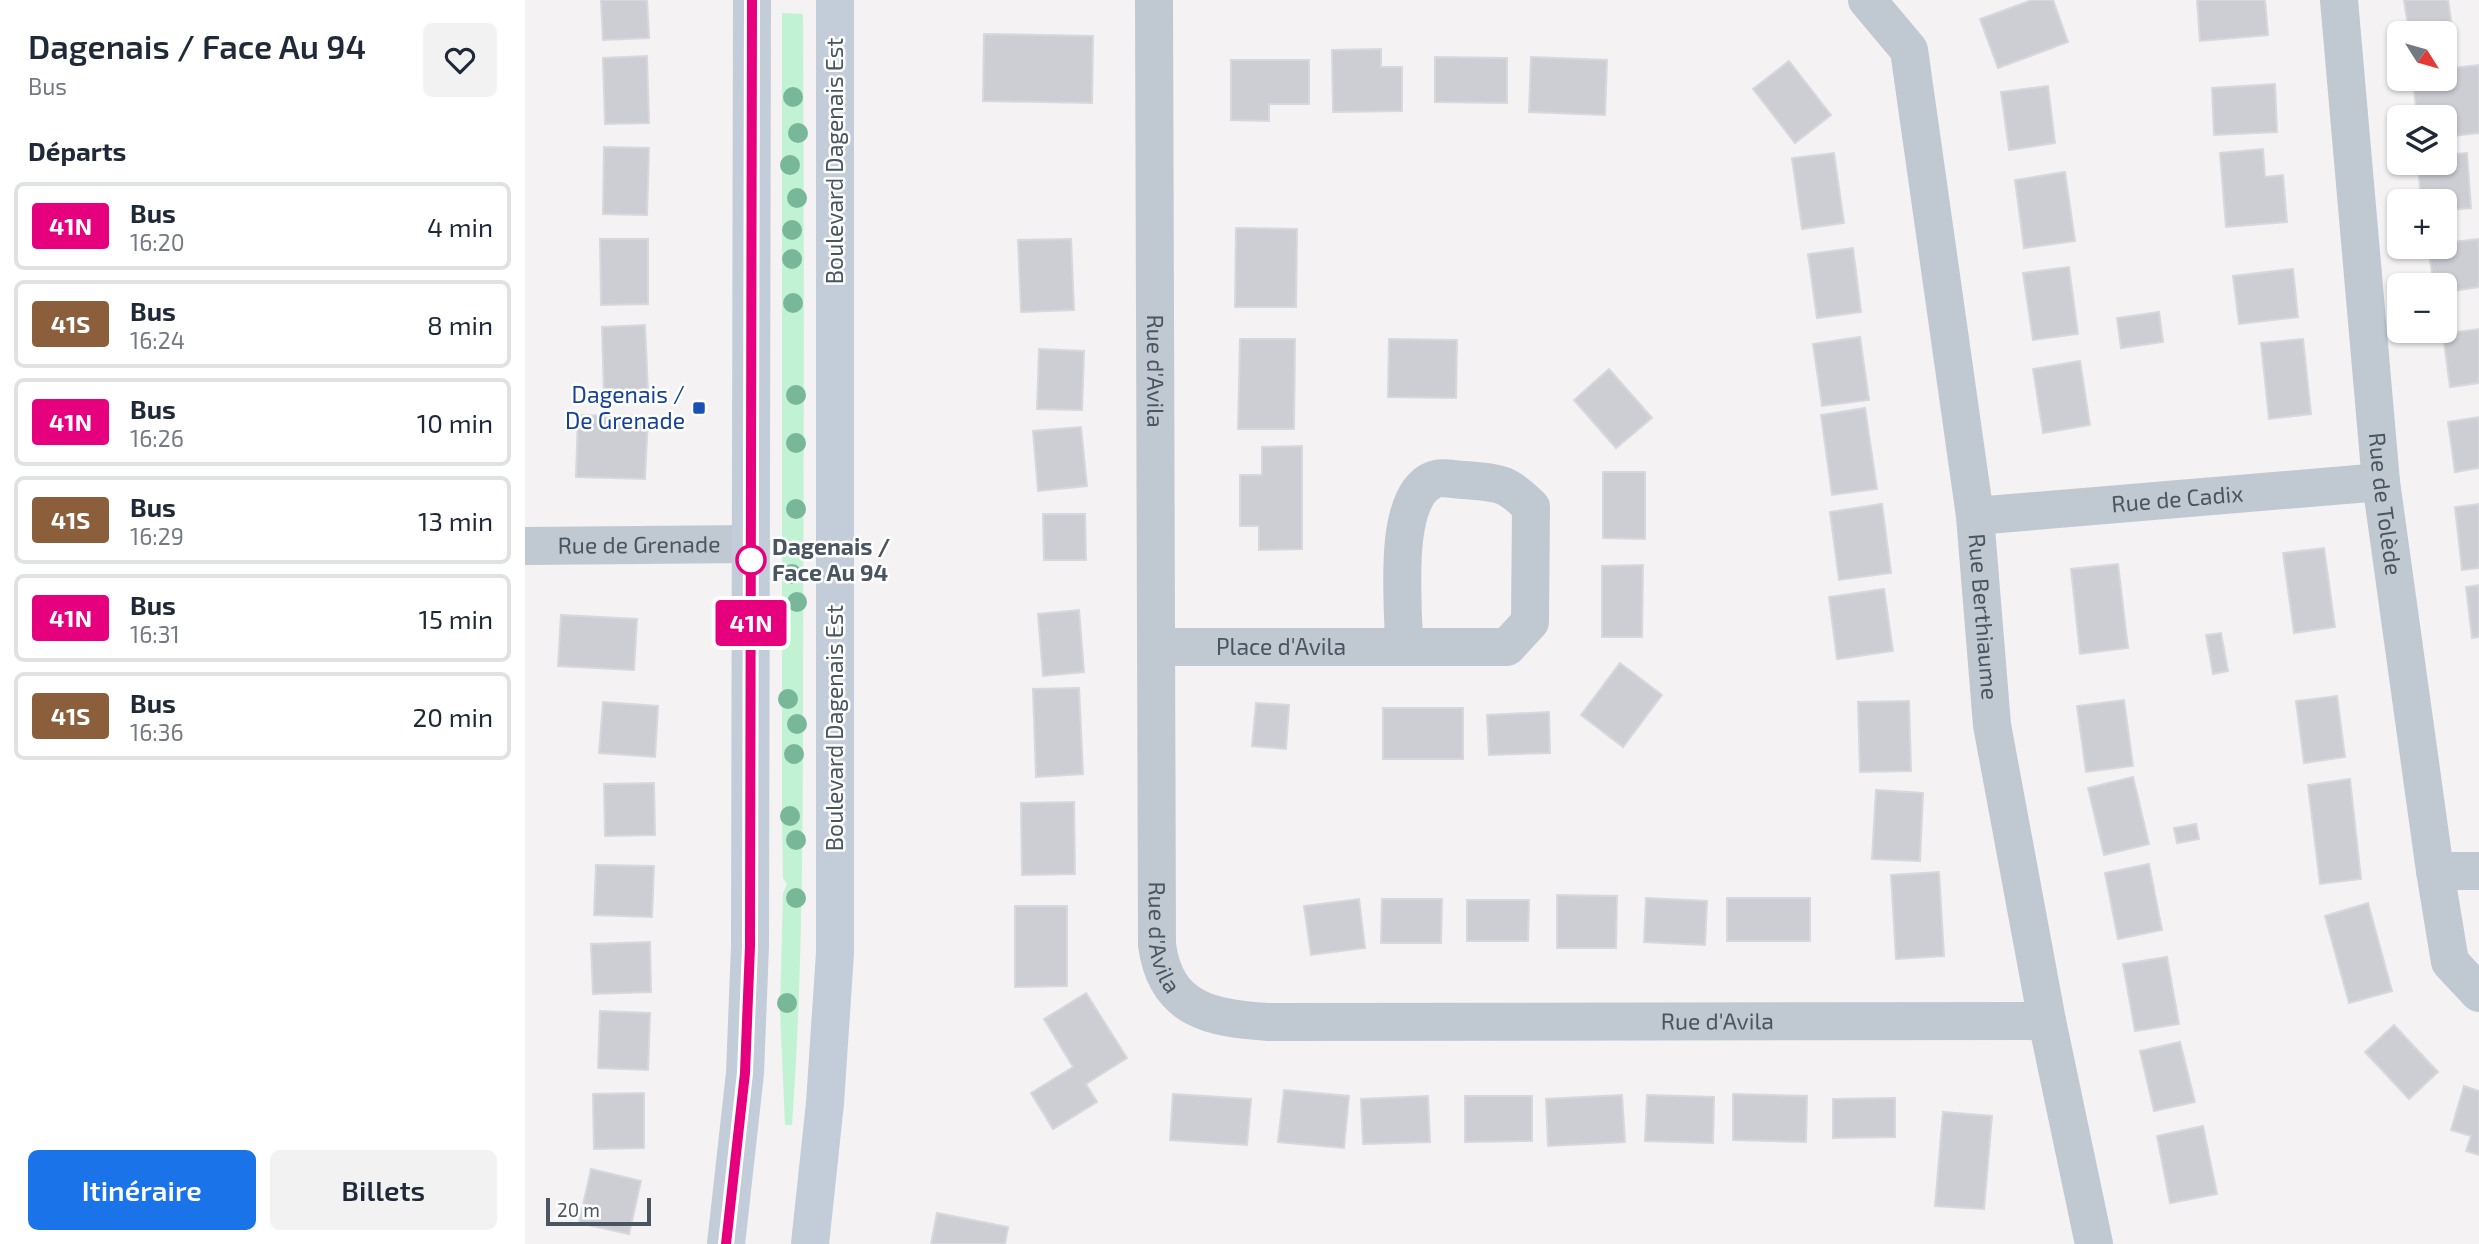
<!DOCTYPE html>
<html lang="fr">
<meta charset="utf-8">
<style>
body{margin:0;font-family:"Exo 2",sans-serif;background:#f2f2f3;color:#1f2937;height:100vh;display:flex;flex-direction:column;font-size:26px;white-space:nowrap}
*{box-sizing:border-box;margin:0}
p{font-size:23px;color:#747a83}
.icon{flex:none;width:38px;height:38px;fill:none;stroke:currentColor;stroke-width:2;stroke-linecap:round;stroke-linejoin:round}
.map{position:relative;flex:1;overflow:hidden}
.sheet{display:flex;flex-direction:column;background:#fff;width:525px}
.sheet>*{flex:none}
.badge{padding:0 14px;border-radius:5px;font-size:24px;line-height:46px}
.needle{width:46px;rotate:127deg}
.fabs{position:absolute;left:1862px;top:21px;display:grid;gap:14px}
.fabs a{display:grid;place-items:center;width:70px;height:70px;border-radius:10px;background:#fff;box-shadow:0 2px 5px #0004;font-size:35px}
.scale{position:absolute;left:21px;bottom:18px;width:105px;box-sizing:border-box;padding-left:7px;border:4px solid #495560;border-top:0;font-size:19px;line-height:24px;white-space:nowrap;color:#495560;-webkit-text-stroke:5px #fff;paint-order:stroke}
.map>.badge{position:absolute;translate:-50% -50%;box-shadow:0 0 0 4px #fff}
h2{padding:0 28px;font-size:26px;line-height:63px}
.round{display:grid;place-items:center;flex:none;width:74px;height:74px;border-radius:10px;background:#f2f2f3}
.overview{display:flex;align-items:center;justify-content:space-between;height:119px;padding:0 28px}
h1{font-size:33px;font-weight:600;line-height:52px}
.button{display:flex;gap:14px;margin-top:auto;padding:14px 28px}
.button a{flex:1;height:80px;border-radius:10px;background:#1a73e8;color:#fff;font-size:28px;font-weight:600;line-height:80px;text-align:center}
.button a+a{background:#f2f2f3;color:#1f2937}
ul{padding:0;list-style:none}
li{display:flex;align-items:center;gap:21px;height:88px;margin:0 14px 10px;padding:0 14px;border:4px solid #e0e1e3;border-radius:10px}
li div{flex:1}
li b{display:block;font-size:26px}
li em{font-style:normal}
li .badge{min-width:77px;font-weight:700;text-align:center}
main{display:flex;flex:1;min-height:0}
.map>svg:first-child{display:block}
.green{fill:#c1f2d4}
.building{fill:#ccced4;stroke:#d6d8dd;stroke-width:2}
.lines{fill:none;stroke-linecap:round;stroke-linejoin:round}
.street{stroke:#c0c9d1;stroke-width:38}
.secondary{stroke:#c2cdd9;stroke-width:38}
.tree{fill:#79b799}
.line-casing{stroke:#fff;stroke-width:16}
.line{stroke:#e6007e;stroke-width:10}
.transit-dot{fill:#1a4fb4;stroke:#fff;stroke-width:2.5}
.stop-dot{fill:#fff;stroke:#e6007e;stroke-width:3.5}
.labels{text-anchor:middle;stroke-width:5;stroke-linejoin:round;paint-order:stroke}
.street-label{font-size:23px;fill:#495560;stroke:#fff}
.transit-label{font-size:23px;fill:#164399;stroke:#fff;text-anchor:end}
.stop-label{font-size:23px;font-weight:bold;fill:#495560;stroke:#fff;text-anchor:start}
</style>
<main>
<section class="sheet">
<div class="overview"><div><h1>Dagenais / Face Au 94</h1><p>Bus</p></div><a class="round"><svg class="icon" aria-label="heart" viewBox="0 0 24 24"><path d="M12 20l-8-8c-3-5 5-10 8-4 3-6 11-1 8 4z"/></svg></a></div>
<h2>Départs</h2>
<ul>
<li><span class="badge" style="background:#e6007e;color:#fff">41N</span><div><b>Bus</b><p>16:20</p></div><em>4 min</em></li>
<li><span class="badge" style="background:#8b5e3c;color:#fff">41S</span><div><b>Bus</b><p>16:24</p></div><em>8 min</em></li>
<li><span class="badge" style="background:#e6007e;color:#fff">41N</span><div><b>Bus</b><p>16:26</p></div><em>10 min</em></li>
<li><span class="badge" style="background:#8b5e3c;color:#fff">41S</span><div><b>Bus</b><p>16:29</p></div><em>13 min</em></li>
<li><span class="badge" style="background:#e6007e;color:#fff">41N</span><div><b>Bus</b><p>16:31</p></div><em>15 min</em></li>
<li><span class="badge" style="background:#8b5e3c;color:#fff">41S</span><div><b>Bus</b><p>16:36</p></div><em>20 min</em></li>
</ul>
<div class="button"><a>Itinéraire</a><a>Billets</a></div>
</section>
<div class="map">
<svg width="1954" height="1244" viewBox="0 0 1954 1244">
<rect width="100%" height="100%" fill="#f4f2f2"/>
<!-- green -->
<path class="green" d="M257,13L278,14C279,230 279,446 278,662C278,817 278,970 267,1125H260L255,1011L258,893L262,884L258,878L257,818Z"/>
<!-- building -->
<path class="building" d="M76,0H122L124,38L78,40Z
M1507,0H1528L1543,42L1473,68L1455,19Z
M1672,0H1740L1743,35L1675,41Z
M1879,0H1923L1929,40L1920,41V33H1884Z
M459,34L568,36L567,103L458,101Z
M856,49V67H877V111L808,112L807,50Z
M122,56L124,123L80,124L78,58Z
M910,57L982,58V103L910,102Z
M1006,57L1082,60L1080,115L1004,112Z
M706,60H784V104H744V121L706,120Z
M1264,61L1306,115L1270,143L1228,89Z
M1954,65V133L1920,137V117H1892L1888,79H1920V69Z
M1750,84L1752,132L1689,135L1687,88Z
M1523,86L1530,143L1484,150L1476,92Z
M79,147L124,148L122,215L78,214Z
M1738,149L1740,177L1758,175L1762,222L1701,227L1695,153Z
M1309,153L1319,223L1277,229L1267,158Z
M1942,153L1946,208L1920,210V201H1896L1893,163H1920V155Z
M1540,172L1550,241L1499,248L1490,180Z
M711,228L772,229L771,307H710Z
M75,239H123V304L76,305Z
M546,239L549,310L496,312L493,240Z
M1954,239V287L1920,292V285H1909L1903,247H1920V243Z
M1328,248L1336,312L1292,318L1283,254Z
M1544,267L1553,334L1508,340L1498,273Z
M1768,269L1773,317L1714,324L1708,276Z
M1634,312L1638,342L1596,348L1592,318Z
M120,325L123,392L79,394L77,327Z
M1954,329V383L1925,387L1918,334Z
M1335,337L1344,400L1297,406L1288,344Z
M715,339H770L769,429H713Z
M864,339L932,340L931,398L863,397Z
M1778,339L1786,414L1744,419L1736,343Z
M514,349L559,351L557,410L512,409Z
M1555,361L1565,425L1518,433L1508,369Z
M1084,369L1127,418L1091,448L1049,400Z
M1340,408L1352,489L1307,495L1296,415Z
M53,415L123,417L120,479L51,477Z
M1954,417V468L1930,472L1923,422Z
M556,427L562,486L513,491L508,431Z
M777,446V549L734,550V526H715V475H737V447Z
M1078,472H1120V539L1078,538Z
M1357,504L1366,573L1314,580L1305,512Z
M1954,504V568L1937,570L1930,507Z
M518,514H560L561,560H519Z
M1799,548L1810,627L1769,633L1758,553Z
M1593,564L1603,648L1555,654L1546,569Z
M1118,565L1117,637H1077V566Z
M1954,585V637L1947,638L1941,587Z
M1359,589L1368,651L1312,659L1304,597Z
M554,610L559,672L518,676L513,614Z
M36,615L112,619L109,670L33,666Z
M1696,633L1703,671L1688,674L1681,635Z
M1095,663L1137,695L1098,747L1056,715Z
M554,688L558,774L511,777L508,689Z
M1812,696L1820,757L1779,763L1771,701Z
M1599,700L1608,766L1561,772L1552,706Z
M1384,701L1386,771L1335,772L1333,702Z
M78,702L133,706L130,757L74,753Z
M731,703L764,705L761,749L727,746Z
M858,708H938V759H858Z
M1024,712L1025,753L964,755L962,715Z
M1608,777L1624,844L1579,855L1563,788Z
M1825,779L1836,879L1795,884L1783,785Z
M129,783L130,835L80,836L79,784Z
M1351,790L1398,793L1395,861L1347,859Z
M549,802L550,874L497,875L496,803Z
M1671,824L1674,839L1652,843L1649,828Z
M1624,864L1637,930L1593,939L1580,873Z
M71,865L129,866L127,917L69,915Z
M1414,872L1419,956L1371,959L1366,875Z
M1032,895L1092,896L1091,948H1032Z
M1121,898L1182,901L1180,945L1119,942Z
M1202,898H1285V941H1202Z
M834,899L840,948L786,955L779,906Z
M857,899H917L916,943H856Z
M942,900H1004L1003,941H942Z
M1843,903L1867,991L1824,1003L1800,916Z
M490,906H542V986L490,987Z
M125,942L126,992L68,994L66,944Z
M1642,957L1654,1024L1610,1031L1598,964Z
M561,993L602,1058L561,1084L572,1102L528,1129L506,1093L548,1067L519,1019Z
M75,1011L125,1013L123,1070L73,1068Z
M1869,1025L1913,1072L1884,1099L1840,1052Z
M1655,1042L1670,1102L1629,1111L1615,1051Z
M1939,1086L1954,1091V1155L1941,1151L1946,1136L1926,1130Z
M759,1090L824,1096L819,1148L753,1142Z
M119,1093V1148L69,1149L68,1094Z
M648,1094L726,1099L722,1145L645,1140Z
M1208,1094L1282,1096L1281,1142L1208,1140Z
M1097,1095L1100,1142L1023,1146L1021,1099Z
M1122,1095L1189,1097L1188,1143L1120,1141Z
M903,1096L905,1142L838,1144L836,1099Z
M940,1096H1007V1141L940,1142Z
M1370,1098V1137L1308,1138V1099Z
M1418,1112L1467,1116L1459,1209L1410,1206Z
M1678,1126L1692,1194L1645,1203L1632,1136Z
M66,1169L116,1181L104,1234L54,1223Z
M412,1213L483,1227L480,1244H406Z"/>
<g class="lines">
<!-- street -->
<g class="street">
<path id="s1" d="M629,0L632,945C641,1010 685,1018 743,1022L1522,1021"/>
<path id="s2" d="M1342,0L1384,50L1450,516L1467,725L1522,1021L1569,1244"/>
<path id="s3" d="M1814,0L1856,482L1910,871L1925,962L1954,993"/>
<path id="s4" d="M1450,516L1856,482"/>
<path id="s5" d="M0,546L226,544"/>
<path id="s6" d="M632,647H982L1005,622L1006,507C980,481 974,483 939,480C930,480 916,476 908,480C866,498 879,607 879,647"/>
<path d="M1910,871H1954"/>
</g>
<!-- secondary -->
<path class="secondary" d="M201,1244L220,1073L225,946L227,0
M285,1244L300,1103L310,953V0"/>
</g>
<!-- trees -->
<g class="tree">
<circle cx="268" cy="97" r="10"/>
<circle cx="273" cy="133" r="10"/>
<circle cx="265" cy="165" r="10"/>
<circle cx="272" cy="198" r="10"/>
<circle cx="267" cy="230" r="10"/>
<circle cx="267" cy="259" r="10"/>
<circle cx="268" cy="303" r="10"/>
<circle cx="271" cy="395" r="10"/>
<circle cx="271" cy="443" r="10"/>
<circle cx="271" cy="509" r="10"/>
<circle cx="267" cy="574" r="10"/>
<circle cx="272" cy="602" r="10"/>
<circle cx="263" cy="699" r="10"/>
<circle cx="272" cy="724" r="10"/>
<circle cx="269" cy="754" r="10"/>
<circle cx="265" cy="816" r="10"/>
<circle cx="271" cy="840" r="10"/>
<circle cx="271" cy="898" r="10"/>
<circle cx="262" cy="1003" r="10"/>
</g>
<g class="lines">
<!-- line casing -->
<g class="line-casing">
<path id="line" d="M201,1244L220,1073L225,946L227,0"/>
</g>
<!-- line -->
<use href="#line" class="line"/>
</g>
<!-- markers -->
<rect class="transit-dot" x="167" y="401" width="14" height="14" rx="3.5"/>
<circle class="stop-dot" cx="226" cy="560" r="14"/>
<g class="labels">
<!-- street labels -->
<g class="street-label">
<text transform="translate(310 161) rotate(-90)" y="8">Boulevard Dagenais Est</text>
<text dy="8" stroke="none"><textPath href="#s1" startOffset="371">Rue d'Avila</textPath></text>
<text dy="8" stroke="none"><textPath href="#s4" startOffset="203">Rue de Cadix</textPath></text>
<text dy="8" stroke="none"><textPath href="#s3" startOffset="506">Rue de Tolède</textPath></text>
<text dy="8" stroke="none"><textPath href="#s5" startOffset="114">Rue de Grenade</textPath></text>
<text dy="8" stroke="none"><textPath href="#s2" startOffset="637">Rue Berthiaume</textPath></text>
<text dy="8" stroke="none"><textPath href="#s6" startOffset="124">Place d'Avila</textPath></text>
<text transform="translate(310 728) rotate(-90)" y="8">Boulevard Dagenais Est</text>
<text dy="8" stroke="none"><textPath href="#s1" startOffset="938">Rue d'Avila</textPath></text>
<text dy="8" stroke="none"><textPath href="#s1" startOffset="1545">Rue d'Avila</textPath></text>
</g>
<!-- transit labels -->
<g class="transit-label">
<text x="160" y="403">Dagenais /<tspan x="160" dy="26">De Grenade</tspan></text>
</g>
<!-- stop labels -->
<g class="stop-label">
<text x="247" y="555">Dagenais /<tspan x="247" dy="26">Face Au 94</tspan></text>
</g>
</g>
</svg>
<div class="fabs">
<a><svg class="needle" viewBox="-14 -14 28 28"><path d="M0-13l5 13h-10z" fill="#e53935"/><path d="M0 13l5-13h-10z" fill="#747a83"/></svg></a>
<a><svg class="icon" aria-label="layers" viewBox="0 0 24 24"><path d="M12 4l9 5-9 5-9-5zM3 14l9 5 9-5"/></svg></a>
<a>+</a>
<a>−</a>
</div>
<div class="scale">20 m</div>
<b class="badge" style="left:226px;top:623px;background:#e6007e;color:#fff">41N</b>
</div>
</main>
